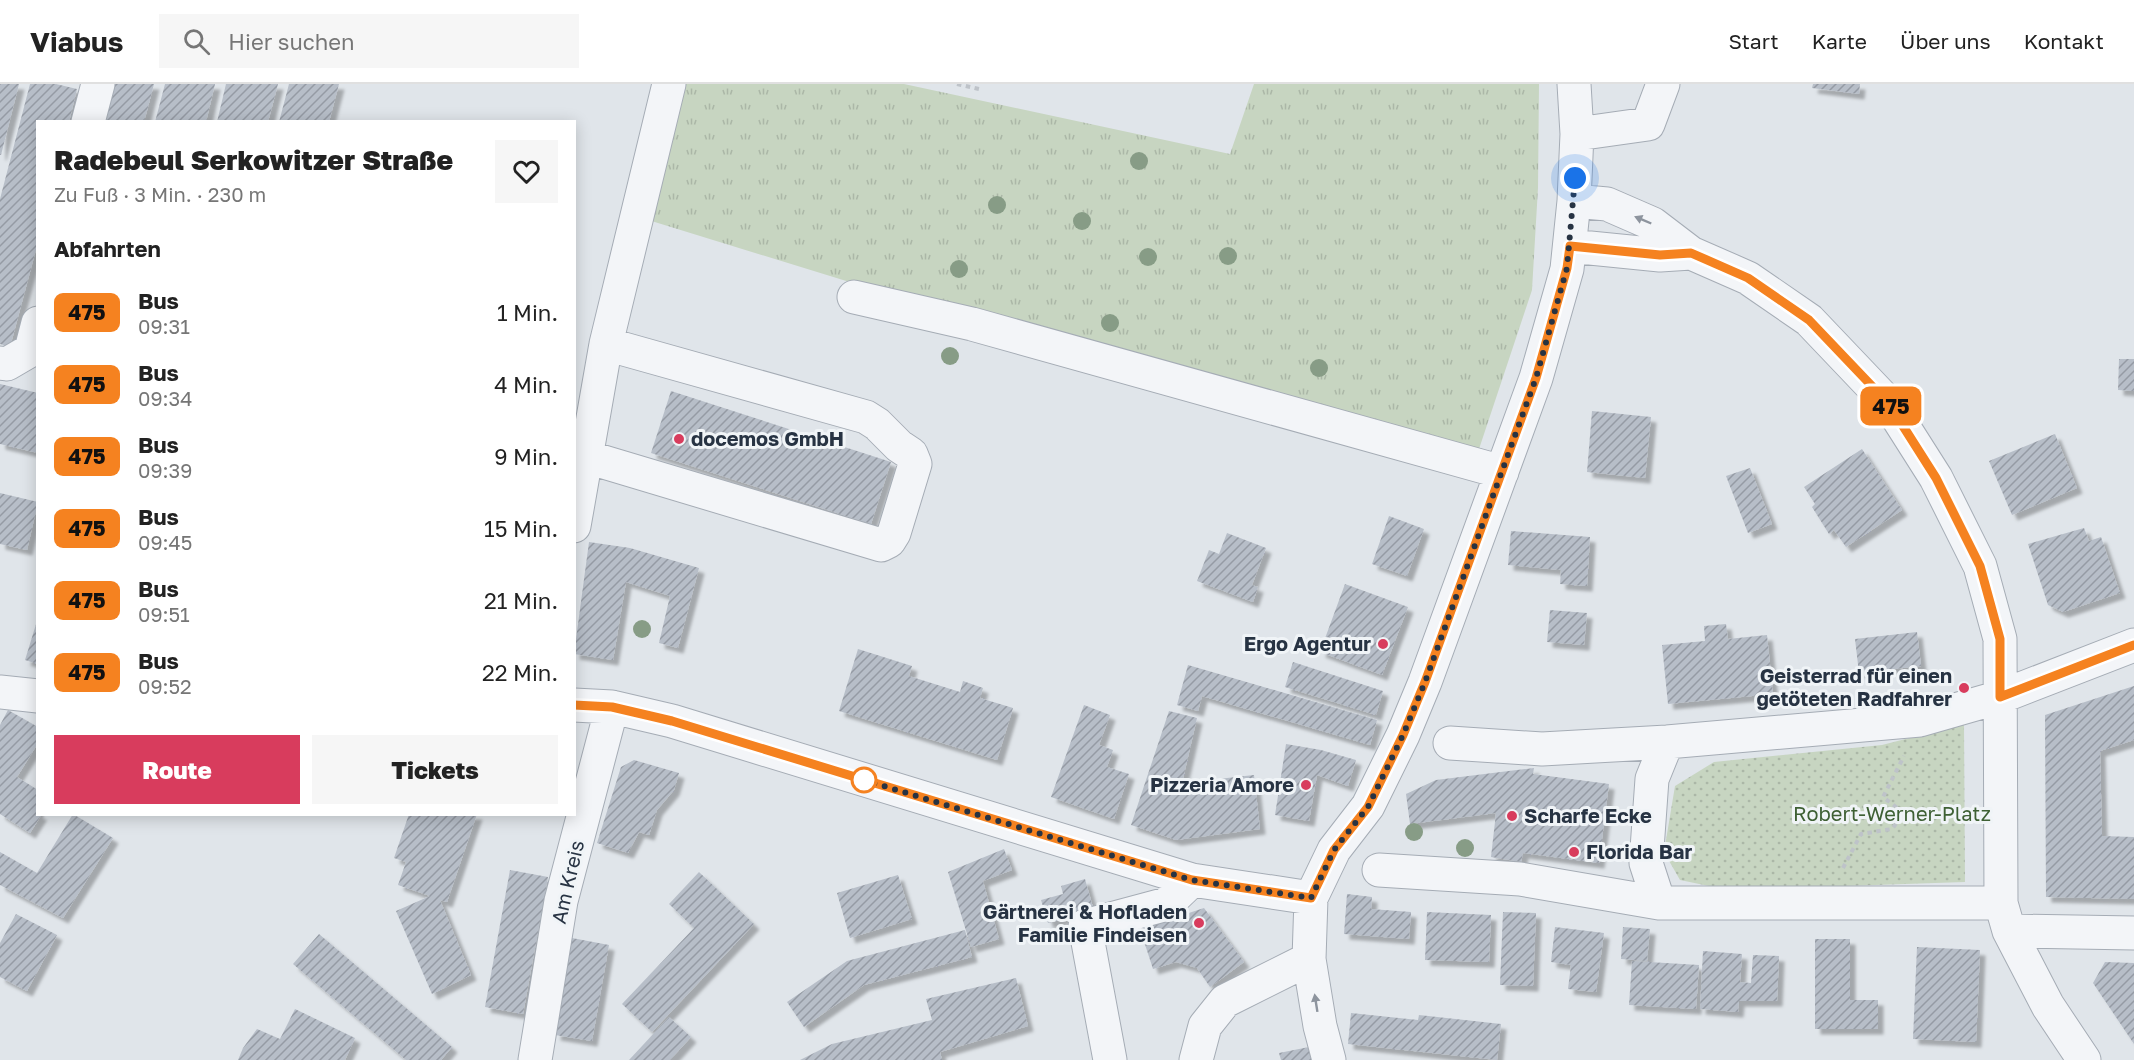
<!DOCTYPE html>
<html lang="de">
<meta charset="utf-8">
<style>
body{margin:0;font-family:"Golos Text",sans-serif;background:#f6f6f6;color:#222;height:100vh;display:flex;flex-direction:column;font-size:22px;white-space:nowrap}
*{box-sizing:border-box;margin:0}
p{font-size:20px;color:#767676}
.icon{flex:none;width:33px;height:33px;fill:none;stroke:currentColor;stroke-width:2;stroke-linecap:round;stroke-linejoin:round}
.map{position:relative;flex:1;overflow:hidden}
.side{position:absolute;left:36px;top:36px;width:540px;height:696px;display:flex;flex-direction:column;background:#fff;border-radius:0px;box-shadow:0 3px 15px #0003}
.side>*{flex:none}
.badge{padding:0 12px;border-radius:9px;font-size:21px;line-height:39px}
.you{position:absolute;width:30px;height:30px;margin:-15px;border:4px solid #fff;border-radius:50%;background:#1a73e8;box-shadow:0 0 0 9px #1a73e833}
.map>.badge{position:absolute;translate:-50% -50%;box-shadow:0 0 0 3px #fff}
h2{padding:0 18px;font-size:22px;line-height:54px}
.round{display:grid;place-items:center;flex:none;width:63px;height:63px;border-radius:0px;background:#f6f6f6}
.headline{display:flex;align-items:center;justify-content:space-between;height:102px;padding:0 18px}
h1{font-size:28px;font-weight:800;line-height:45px}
.primary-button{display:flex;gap:12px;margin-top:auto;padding:12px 18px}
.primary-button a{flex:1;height:69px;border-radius:0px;background:#d83c5d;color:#fff;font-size:24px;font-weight:800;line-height:69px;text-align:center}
.primary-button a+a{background:#f6f6f6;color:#222}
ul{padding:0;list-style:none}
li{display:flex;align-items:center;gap:18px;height:72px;padding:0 18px}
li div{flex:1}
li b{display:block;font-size:22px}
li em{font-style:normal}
li .badge{min-width:66px;font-weight:700;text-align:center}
header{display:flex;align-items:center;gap:36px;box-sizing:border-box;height:84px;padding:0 30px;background:#fff;border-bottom:2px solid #e0e0e0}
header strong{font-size:28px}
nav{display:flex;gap:33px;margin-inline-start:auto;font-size:21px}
.search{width:420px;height:54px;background:#f6f6f6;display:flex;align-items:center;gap:15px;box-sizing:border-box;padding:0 21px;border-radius:0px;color:#767676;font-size:22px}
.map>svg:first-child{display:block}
.grass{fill:url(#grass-tufts)}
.park{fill:url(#park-dots)}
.building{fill:url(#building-hatch);filter:url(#shadow)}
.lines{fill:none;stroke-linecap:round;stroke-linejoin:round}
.minor-casing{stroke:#a5acb5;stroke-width:35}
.path{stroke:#bec3c9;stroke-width:4;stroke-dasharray:4.5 4.5;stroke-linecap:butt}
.minor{stroke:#f3f5f8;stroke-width:33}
.tree{fill:#879c86}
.oneway{fill:#8d949e}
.line-casing{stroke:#fff;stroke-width:14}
.line{stroke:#f58220;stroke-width:9}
.walk{stroke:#273343;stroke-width:6;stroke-dasharray:0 10.8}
.poi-dot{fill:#d83c5d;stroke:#f0f4f7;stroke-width:2}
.stop-dot{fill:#fff;stroke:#f58220;stroke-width:3}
.labels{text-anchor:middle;stroke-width:6;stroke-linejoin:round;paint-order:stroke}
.poi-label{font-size:20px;font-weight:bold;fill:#273343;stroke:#f0f4f7;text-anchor:end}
.park-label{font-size:20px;fill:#3e6034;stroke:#f0f4f7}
.street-label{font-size:20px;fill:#273343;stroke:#f0f4f7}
</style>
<header>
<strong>Viabus</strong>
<div class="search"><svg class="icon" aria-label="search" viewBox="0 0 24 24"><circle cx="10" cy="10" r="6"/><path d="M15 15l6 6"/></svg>Hier suchen</div>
<nav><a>Start</a><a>Karte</a><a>Über uns</a><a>Kontakt</a></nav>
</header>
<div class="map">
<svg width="2134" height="976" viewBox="0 0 2134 976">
<defs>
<pattern id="grass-tufts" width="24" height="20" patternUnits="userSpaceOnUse" patternTransform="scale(1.5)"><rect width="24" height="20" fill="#c7d5c1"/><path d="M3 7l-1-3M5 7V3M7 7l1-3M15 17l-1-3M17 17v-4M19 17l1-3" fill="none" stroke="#abb7a7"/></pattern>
<pattern id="park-dots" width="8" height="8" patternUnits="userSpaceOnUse" patternTransform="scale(1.5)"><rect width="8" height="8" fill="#c7d5c1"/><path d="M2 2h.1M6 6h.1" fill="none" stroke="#abb7a7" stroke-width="1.8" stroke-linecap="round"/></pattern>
<pattern id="building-hatch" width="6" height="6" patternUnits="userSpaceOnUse" patternTransform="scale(1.5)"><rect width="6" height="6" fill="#b7bec8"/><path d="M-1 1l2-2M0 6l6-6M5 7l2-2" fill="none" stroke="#959ba4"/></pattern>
<filter id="shadow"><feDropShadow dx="5.5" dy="5.5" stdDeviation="1.5" flood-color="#0004"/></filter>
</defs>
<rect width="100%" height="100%" fill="#e0e5ea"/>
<!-- grass -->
<path class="grass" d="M681,0H904L1230,70L1254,0H1539L1538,104L1532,206L1477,371L1099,275L645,135Z"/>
<!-- park -->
<path class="park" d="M1964,640L1965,798L1728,806L1680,796L1664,768L1675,702L1714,678L1882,661Z"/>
<!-- building -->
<path class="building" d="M0,0H19L1,71H0Z
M30,0H56L77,5L69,38H38V158L10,263L0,260V115Z
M103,0H154L144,38H93Z
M165,0H215L206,38H155Z
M226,0H278L268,38H217Z
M289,0H339L329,38H279Z
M1813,0H1860L1859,10L1812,4Z
M2119,275H2134V307L2118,306Z
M0,300L38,309V369L0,360Z
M671,307L891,378L871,440L651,369Z
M1592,327L1651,333L1645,394L1587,388Z
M2055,350L2077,404L2012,431L1989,377Z
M1862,365L1902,426L1846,463L1834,446L1829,450L1812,423L1815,420L1804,403Z
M1750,384L1772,440L1748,449L1726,392Z
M0,409L38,418L27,466L0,460Z
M1389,432L1424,445L1407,492L1372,480Z
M2084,444L2089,457L2101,453L2120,509L2063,528L2048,521L2028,460Z
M1511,447L1590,453L1587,502L1560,500L1561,486L1508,481Z
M1227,449L1266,464L1252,501L1258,503L1253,518L1197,497L1209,466L1219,470Z
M589,458L630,464L699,484L678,564L659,559L670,512L626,498L613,576L574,570Z
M1345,500L1408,523L1382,591L1320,568Z
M1550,526L1587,529L1584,561L1547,558Z
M37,537L38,538V580L25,576Z
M1726,540L1728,555L1767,551L1773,610L1668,620L1662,561L1705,557L1704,542Z
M1917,548L1921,582L1859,589L1855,555Z
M858,565L912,582L909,592L960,608L963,597L983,604L980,614L1013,624L997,676L839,627Z
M1293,578L1383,607L1376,631L1285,603Z
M1188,581L1377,636L1370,661L1202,612L1198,627L1177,621Z
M2134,602V656L2100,667L2102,752L2134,753V815L2046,813L2045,631Z
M1084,621L1110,631L1099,661L1113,666L1107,683L1129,690L1114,735L1051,713Z
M8,626L38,643V659L17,693L38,706V730H42L30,749L0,730V641Z
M1169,627L1197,634L1182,699L1254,691L1260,745L1176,756L1131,741Z
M1286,660L1321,666L1356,676L1348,702L1317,691L1309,737L1275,731Z
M634,676L679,689L674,706L657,726L649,751L639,748L628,769L597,759L621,683Z
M1534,684L1533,690L1609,700L1599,779L1523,769L1521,778L1491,773L1496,729L1410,740L1406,710L1436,696Z
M73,730L113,754L63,834L0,801V768L37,789Z
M409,730H477L447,818L440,816L471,891L432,910L396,827L430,812L398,801L406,778L394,774Z
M1004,765L1012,786L983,797L999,855L971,863L948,788Z
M510,786L548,793L523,930L485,923Z
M699,788L754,840L652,948L622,920L694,844L669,820Z
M898,791L912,835L850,854L837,809Z
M1085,795L1094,827L1048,839L1041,816L1063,810L1061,802Z
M1347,810L1372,813L1371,825L1411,828L1409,855L1344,850Z
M1204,824L1244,878L1210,903L1197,884L1176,878L1153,885L1140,845Z
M1427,828L1491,831L1489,878L1425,876Z
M1503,828L1536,829L1533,902L1500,901Z
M16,830L57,851L27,907L0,893V859Z
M1555,843L1604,849L1596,908L1568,905L1571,881L1551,878Z
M1623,843L1650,845L1647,877L1621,875Z
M965,846L972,873L864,901L804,943L787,918L847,877Z
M319,850L452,963L441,976H406L293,880Z
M572,854L609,861L592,957L555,951Z
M1815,855H1850V916H1878V945H1815Z
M1917,863L1980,866L1976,958L1913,955Z
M1703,867L1742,870L1740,898L1751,899L1753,871L1779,872L1777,917H1739L1738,928L1700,925Z
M1632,877L1699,881L1696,925L1629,921Z
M2105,878L2134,879V960L2093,899Z
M1016,894L1028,942L940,968L942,976H800L832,960L932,936L926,915Z
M295,925L355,954L345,976H238L243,964L257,945L280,955Z
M1351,929L1418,936L1419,931L1501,940L1497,976L1348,960Z
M669,933L691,953L670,976H629Z
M1309,963L1312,976H1281L1279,969Z"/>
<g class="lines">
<!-- minor casing -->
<g class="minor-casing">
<path id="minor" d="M88,38L98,0
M1577,50L1648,40L1663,0
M1574,117L1607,120L1653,140L1691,169L1748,194L1809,236L1889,320L1936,394L1980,482L2000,555L2001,819L2009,847L2048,922L2084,976
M1570,162L1660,171L1691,169
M854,213L972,240L1502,388
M0,279L7,280L31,266L38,239
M587,373L881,461L889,457L894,449L915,380L911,370L899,362L877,340L866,333L606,260
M574,442L606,260L669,0
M0,608L38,612
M574,621L612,623L672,637L1192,796L1311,814
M1450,659L1542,665L1667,658L1920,636L2000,613L2134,561
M1379,786L1520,795L1659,819H2001
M1659,819L1646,779L1652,695L1667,658
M2009,847L2134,849
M535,976L561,817L612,623
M1110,976L1085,842L1167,820L1192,796
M1196,976L1205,942L1225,917L1309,875
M1329,976L1320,942L1309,875L1311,814L1334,766L1368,722L1403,651L1425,598L1536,294L1567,185L1574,117L1577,50L1574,0"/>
</g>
<!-- path -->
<path class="path" d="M957,0L979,5
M1843,784L1861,750L1892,745L1904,729L1883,713L1904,672"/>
<!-- minor -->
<use href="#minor" class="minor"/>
</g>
<!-- trees -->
<g class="tree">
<circle cx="1139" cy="77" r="9"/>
<circle cx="997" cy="121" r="9"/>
<circle cx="1082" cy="137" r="9"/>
<circle cx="1228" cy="172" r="9"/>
<circle cx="1148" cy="173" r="9"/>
<circle cx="959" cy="185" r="9"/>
<circle cx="1110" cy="239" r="9"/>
<circle cx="950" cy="272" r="9"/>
<circle cx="1319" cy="284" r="9"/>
<circle cx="642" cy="545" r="9"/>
<circle cx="1414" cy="748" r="9"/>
<circle cx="1465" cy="764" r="9"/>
</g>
<!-- one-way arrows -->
<defs><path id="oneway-solid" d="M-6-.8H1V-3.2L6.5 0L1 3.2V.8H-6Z" transform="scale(1.5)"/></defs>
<g class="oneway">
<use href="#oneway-solid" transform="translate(1643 136) rotate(-157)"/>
<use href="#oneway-solid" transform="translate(1316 919) rotate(-99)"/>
</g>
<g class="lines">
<!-- line casing -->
<g class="line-casing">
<path id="line" d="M574,621L612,623L672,637L1192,796L1311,814L1334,766L1368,723L1403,651L1425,598L1536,294L1567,184L1570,162L1660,171L1691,169L1748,194L1809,236L1889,320L1936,394L1980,482L2000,555V613L2134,561"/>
</g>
<!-- line -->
<use href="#line" class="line"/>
<!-- walk -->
<path class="walk" d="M864,696L1192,796L1311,814L1334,766L1368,723L1403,651L1425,598L1536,294L1567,184L1575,94"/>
</g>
<!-- markers -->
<g class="poi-dot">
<circle cx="679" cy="355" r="6"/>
<circle cx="1383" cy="560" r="6"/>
<circle cx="1964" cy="604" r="6"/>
<circle cx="1306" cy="701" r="6"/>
<circle cx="1512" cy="732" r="6"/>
<circle cx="1574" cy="768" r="6"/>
<circle cx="1199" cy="839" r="6"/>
</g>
<circle class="stop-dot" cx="864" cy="696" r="12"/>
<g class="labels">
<!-- poi labels -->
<g class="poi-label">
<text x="691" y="362" text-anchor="start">docemos GmbH</text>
<text x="1371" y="567">Ergo Agentur</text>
<text x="1952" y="599">Geisterrad für einen<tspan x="1952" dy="23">getöteten Radfahrer</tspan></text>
<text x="1294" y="708">Pizzeria Amore</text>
<text x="1524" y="739" text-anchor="start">Scharfe Ecke</text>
<text x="1586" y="775" text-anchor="start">Florida Bar</text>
<text x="1187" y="835">Gärtnerei &amp; Hofladen<tspan x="1187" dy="23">Familie Findeisen</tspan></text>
</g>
<!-- park labels -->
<g class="park-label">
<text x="1892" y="737">Robert-Werner-Platz</text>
</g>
<!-- street labels -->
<g class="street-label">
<text transform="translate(568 798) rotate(-77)" y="7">Am Kreis</text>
</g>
</g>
</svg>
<div class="you" style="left:1575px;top:94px"></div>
<b class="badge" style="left:1891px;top:322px;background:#f58220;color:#111">475</b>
<section class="side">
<div class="headline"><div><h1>Radebeul Serkowitzer Straße</h1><p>Zu Fuß · 3 Min. · 230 m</p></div><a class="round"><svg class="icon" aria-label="heart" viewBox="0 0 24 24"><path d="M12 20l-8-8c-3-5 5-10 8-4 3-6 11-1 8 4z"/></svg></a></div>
<h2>Abfahrten</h2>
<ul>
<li><span class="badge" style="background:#f58220;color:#111">475</span><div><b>Bus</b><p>09:31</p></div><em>1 Min.</em></li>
<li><span class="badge" style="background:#f58220;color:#111">475</span><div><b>Bus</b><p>09:34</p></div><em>4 Min.</em></li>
<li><span class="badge" style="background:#f58220;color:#111">475</span><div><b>Bus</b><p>09:39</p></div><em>9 Min.</em></li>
<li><span class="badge" style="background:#f58220;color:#111">475</span><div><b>Bus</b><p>09:45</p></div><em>15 Min.</em></li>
<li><span class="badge" style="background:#f58220;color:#111">475</span><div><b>Bus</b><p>09:51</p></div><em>21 Min.</em></li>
<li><span class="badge" style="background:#f58220;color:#111">475</span><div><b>Bus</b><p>09:52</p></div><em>22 Min.</em></li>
</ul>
<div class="primary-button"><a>Route</a><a>Tickets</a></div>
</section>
</div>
